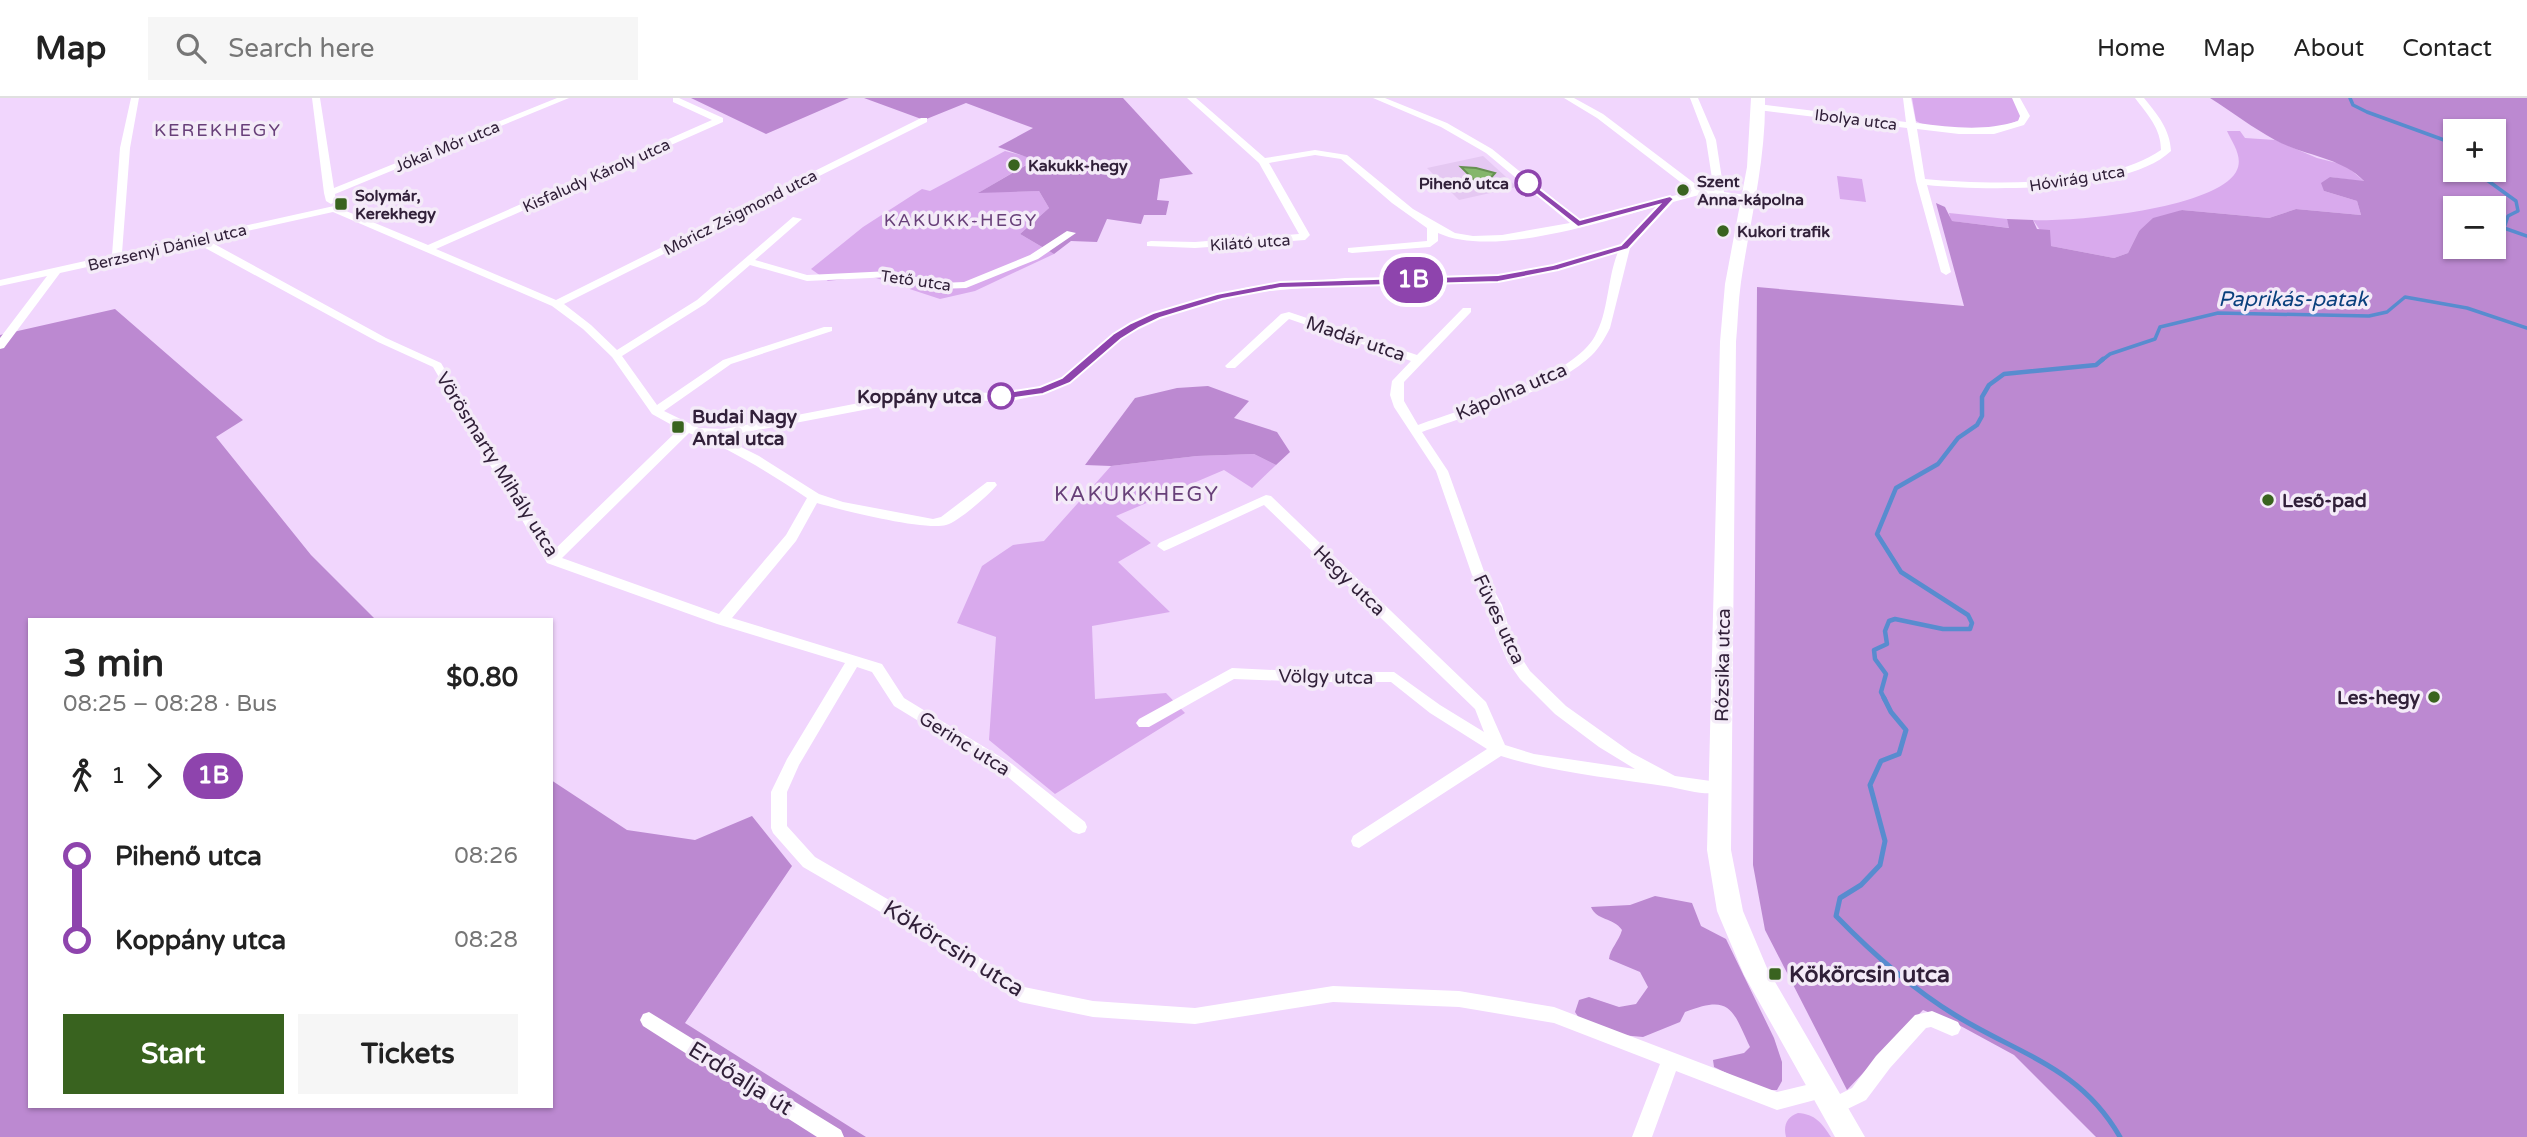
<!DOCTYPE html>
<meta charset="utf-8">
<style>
body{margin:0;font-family:"Varela Round",sans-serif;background:#f6f6f6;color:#222;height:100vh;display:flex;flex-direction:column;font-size:26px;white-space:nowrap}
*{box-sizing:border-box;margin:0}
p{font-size:23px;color:#767676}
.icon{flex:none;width:38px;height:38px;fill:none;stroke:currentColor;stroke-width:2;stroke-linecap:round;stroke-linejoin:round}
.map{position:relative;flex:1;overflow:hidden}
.details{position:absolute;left:28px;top:520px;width:525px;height:490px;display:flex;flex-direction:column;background:#fff;border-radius:0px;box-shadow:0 2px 5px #0004}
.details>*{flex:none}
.badge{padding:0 14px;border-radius:23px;font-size:24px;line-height:46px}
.fabs{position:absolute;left:2443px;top:21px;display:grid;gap:14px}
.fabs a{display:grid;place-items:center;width:63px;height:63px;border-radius:0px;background:#fff;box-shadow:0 2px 5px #0004;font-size:35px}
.map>.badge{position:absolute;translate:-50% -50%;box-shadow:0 0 0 4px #fff}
.legs{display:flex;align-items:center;gap:10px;height:77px;padding:0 35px;font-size:23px}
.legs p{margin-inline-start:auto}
.overview{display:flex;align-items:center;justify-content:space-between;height:119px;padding:0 35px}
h1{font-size:38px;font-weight:700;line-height:52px}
.action{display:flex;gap:14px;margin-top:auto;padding:14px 35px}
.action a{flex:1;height:80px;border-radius:0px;background:#39631f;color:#fff;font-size:28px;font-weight:700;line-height:80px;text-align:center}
.action a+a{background:#f6f6f6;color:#222}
ul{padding:0 35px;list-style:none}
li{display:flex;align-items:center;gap:24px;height:84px;font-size:26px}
li i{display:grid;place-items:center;width:10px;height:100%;margin:0 9px;background:currentColor}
li i::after{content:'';width:18px;height:18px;margin:-9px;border:5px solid;border-radius:50%;background:#fff}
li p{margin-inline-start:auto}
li:first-child i{background:linear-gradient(#0000 50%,currentColor 0)}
li:last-child i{background:linear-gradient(currentColor 50%,#0000 0)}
header{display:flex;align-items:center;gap:42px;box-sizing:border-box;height:98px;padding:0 35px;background:#fff;border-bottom:2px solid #e0e0e0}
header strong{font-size:33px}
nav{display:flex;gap:38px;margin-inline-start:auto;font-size:24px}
.search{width:490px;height:63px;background:#f6f6f6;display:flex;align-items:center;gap:18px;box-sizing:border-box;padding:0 24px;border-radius:0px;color:#767676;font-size:26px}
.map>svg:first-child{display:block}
.built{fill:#e5c8f2}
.green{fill:#d9aaed}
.forest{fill:#bc89d1;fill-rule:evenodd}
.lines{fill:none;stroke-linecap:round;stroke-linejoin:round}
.stream-far2{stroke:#588ccf;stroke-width:3.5}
.stream-far1{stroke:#588ccf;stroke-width:4.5}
.stream{stroke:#588ccf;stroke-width:5}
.building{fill:#84b66b;stroke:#669051;stroke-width:2}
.minor{fill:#fff;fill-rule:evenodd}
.secondary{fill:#fff;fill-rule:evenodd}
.line-1{fill:#8e44ad;stroke:#fff;stroke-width:2}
.poi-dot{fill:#39631f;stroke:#f4ebf8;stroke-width:2.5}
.stop-1-dot{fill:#fff;stroke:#8e44ad;stroke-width:3.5}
.labels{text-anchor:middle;stroke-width:7;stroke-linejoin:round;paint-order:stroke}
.far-street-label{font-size:16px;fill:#312039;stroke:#f4ebf8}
.far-poi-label{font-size:16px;font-weight:bold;fill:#312039;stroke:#f4ebf8;text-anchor:start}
.far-stop-label{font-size:16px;font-weight:bold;fill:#312039;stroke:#f4ebf8;text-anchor:end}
.far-neighbourhood-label{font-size:18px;letter-spacing:2px;fill:#684079;stroke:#f4ebf8}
.street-label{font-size:19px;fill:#312039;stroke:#f4ebf8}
.stop-label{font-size:19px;font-weight:bold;fill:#312039;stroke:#f4ebf8;text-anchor:end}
.poi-label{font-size:19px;font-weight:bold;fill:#312039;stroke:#f4ebf8;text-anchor:start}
.water-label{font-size:21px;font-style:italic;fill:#0a407d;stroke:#f4ebf8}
.neighbourhood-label{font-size:21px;letter-spacing:2px;fill:#684079;stroke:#f4ebf8}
.near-street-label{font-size:23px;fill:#312039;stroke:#f4ebf8}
.near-poi-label{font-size:23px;font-weight:bold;fill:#312039;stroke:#f4ebf8;text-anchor:start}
</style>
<header>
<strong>Map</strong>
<div class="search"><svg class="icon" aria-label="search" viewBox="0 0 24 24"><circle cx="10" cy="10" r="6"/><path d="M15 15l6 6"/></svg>Search here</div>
<nav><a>Home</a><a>Map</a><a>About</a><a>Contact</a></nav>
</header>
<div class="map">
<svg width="2527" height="1039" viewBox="0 0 2527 1039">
<rect width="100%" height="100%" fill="#f1d6fd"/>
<!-- built -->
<path class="built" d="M1483,58L1517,89L1459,102L1427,70Z"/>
<!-- green -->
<path class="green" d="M1912,0H2013L2021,16L2019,22C2000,33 1935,35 1916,23Z
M2227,33H2240L2245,40L2275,42L2317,60L2345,67L2365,84L2330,79L2324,93L2357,103L2361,117L2296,111L2269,120L2182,112L2139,133L2128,155L2114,160L2051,148L2033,122C2074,124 2214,111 2236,74C2244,60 2233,46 2227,33Z
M1005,53L1036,61L980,94L1039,93L1049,110L1020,136L1054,156L975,193L940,201L870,178L828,183L811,171L863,129L922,91L930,93Z
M1837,78L1862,81L1866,104L1840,101Z
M1949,115L2007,121L2010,130L1951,123Z
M1254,356L1276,367L1252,390L1224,372L1116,418L1151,445L1118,464L1170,514L1092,528L1095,601L1166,595L1185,615L1055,696L989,642L996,539L957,525L982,468L1013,447L1044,443L1111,368L1197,358Z
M1798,1015C1815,1016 1822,1025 1831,1039H1786C1783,1027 1787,1019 1798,1015Z"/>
<!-- forest -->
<path class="forest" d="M691,0H849L766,36Z
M864,0H1123L1193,76L1160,81L1157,102L1169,103L1166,117H1144L1141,126L1107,121L1097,144L1071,143L1054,156L1020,136L1049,110L1039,93L978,95L1035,62L998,49L1033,30L966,5L924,22Z
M2210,0H2527V1039H2096L2014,957L1957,926L1923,912L1847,992L1765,832L1753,767L1757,189L1964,208L1936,105L1945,109L1952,123L2009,130L2007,121L2033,122L2037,131L2050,132L2051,148L2114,160L2128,155L2139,133L2153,120L2182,112L2269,120L2296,111L2361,117L2357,103L2324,93L2321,85L2330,79L2364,83C2341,59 2304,58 2275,42C2253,30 2232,14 2210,0ZM2455,33H2494V72H2455ZM2455,110H2494V149H2455Z
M115,211L243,322L216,339L311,457L375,521L30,522V1008H551V682L627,732L695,742L752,718L792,768L685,925L866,1039H0V237Z
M1208,288L1249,303L1234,320L1277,334L1290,354L1276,367L1254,356L1197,358L1111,368L1085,367L1135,300L1177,290Z
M1655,798L1692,805L1701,828L1726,841L1774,940L1782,964V983L1777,992H1762L1714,969L1713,962L1744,955L1750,949C1732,911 1731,896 1685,914L1680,924L1643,939L1621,937L1579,920L1575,914L1579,902L1589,899L1619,909L1636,906L1648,889L1640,874L1609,861C1610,851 1619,843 1622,832C1613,819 1597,823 1591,809L1630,807Z"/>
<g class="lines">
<!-- stream-far2 -->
<path class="stream-far2" d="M2350,0L2353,7L2367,14L2455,46
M2480,72V77L2516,103L2518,113L2508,118L2504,130L2527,138
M2101,263L2110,256L2155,241L2160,229L2218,215L2369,218L2387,214L2405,199L2467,210L2527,230"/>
<!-- stream-far1 -->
<path class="stream-far1" d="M1885,602L1881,594L1886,576L1875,561L1874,552L1887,546L1885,533L1889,523L1895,521L1943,531H1970L1972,525L1968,517L1901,474L1877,436L1896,390L1938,366L1958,340L1977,327L1982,318V299L1989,287L2004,276L2096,267L2103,261"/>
<!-- stream -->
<path class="stream" d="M1884,600L1891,614L1906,632L1899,656L1881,663L1870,687L1885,743L1880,767L1861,787L1840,800L1836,818C1872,855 1911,890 1955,917C2020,957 2080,969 2120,1039"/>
</g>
<!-- building -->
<path class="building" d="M1461,69L1476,70L1495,75L1487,84L1478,86Z"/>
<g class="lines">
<!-- minor -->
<path class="minor" d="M131,0H139L130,50L122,155L334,108L428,147L712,22L673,4V0H679L723,20V24L436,151L556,202L921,20H927V24L564,206L591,227L617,252L697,202L793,119L802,121L755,162L807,177L891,173L940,185L964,184L1030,157L1067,133L1076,135L1038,161L966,190L940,191L891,179L807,183L750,167L705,206L622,258L657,307L723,262L824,229H832V233L731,266L664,313L699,330L724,331L916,294L1012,295L1039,289L1062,281L1113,236L1153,215L1248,189L1345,180L1498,177L1553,167L1621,147L1658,108C1601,124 1493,160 1438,135V143L1430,149L1352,155L1348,154V150L1427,143V130L1392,105L1341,61L1315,57L1269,65L1310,137L1305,142L1195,150L1147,148V144L1151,143L1195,144L1299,136L1259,65L1187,0H1196L1265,60L1315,52L1347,57L1413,111L1455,135L1473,138L1502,137L1570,125L1486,55L1441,29L1373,0H1385L1447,25L1492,51L1580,122L1692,93L1597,20L1564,0H1574L1603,16L1702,91L1714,93L1706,42L1690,0H1698L1716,42L1724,94L1754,98V102L1699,97L1673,104L1630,150L1610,230C1605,240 1600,249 1592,257C1557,292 1469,317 1422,334L1448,373L1485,476L1502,507L1515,550L1530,573L1566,608L1632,655L1675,678L1725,685L1727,689L1725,693C1708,699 1687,692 1671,689C1614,680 1556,675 1501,658L1359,750L1353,748L1351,743L1353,738L1487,651L1430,615L1391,584H1314L1234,581L1149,629H1139L1136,625L1139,621L1232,570L1314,574H1394L1440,607L1484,634L1475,611L1264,407L1169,451L1164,453L1157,448L1159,445L1266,397L1271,398L1486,604L1505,647L1534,656L1635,671L1599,649L1555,616L1520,581L1508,564L1497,539L1484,496L1472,477L1436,373L1394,309L1390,297L1392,283L1411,263L1289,221L1235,270H1227L1225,268L1281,216L1289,214L1417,257L1463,210H1471V214L1404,284V303L1418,327C1463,311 1571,281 1595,238C1609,213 1607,181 1618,154L1555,173L1498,183L1345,186L1249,195L1161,219L1121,240L1070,285L1047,295L1012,303L916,302L721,339L759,358L819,396L843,404L933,421L941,419L987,384H995L997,387C989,397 958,424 946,427C925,433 841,412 817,405L796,443L732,520L882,566L904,600L1012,666L1085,724L1087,729L1085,734L1079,736L1073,734L1002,674L894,608L872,574L857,569L799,667L787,694V728L815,759L927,824L1024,889L1093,903L1195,910L1333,888L1459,893L1554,909L1777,994L1823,983L1830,986L1832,992L1830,998L1777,1012L1676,973L1652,1039H1632L1660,966L1554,925L1459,909L1333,904L1195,926L1093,919L1020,904L915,834L803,769L773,735L771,730V694L787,661L845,565L717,526L547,465L433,269L378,244L196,145L60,175L4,250L0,251V240L47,178L0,188V182L112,157L120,50ZM333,114L552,208L583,231L612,259L652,316L679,331L553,453L441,265L386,240L207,142ZM689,335C732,351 769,375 807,400L786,437L719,516L562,460Z
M312,0H320L334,90L557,0H569L335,96L336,103L331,106L326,103L324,95Z
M1903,0H1911L1916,25C1952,29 1982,34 2018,23L2020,18L2012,0H2020L2030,18L2024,27L1994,36H1959L1917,31L1925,81C1990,87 2107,90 2161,52C2161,30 2147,16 2135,0H2144C2157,16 2170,31 2171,53C2127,95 1985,93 1927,87L1951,174L1946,177L1941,174L1916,83L1907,30L1758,12L1754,9L1758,6L1906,24Z
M1932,913L1958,924L1961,930L1958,936L1952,938L1931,929L1926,930L1890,970L1866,1002L1833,1018L1826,1015L1824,1009L1826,1003L1852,990L1876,958L1915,917Z
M649,914L841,1032L844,1039H817L643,928L640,922L643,916Z"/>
<!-- secondary -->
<path class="secondary" d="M1751,0H1765C1766,63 1750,122 1741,184C1738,204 1738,224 1736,244L1731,752L1743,813L1767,870L1865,1039H1835L1744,877L1717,813L1707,752L1720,244L1725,186L1747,69Z"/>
</g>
<!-- line-1 -->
<path class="line-1" d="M1528,82L1580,122L1670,98L1674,101L1628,151L1558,172L1498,184L1280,190L1222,201L1160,220L1139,230L1121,241L1070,285L1043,296L1001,302L995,298L1001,295L1040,289L1062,280L1113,236L1131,225L1153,215L1217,196L1280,184L1498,177L1553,167L1621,147L1659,107L1578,129L1525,87V83Z"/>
<!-- markers -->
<g class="poi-dot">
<circle cx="1014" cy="67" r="7"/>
<circle cx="1683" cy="92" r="7"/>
<rect x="334" y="99" width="14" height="14" rx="3.5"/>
<circle cx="1723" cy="133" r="7"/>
<rect x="671" y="322" width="14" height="14" rx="3.5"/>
<circle cx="2268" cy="402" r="7"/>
<circle cx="2434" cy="599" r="7"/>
<rect x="1768" y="869" width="14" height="14" rx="3.5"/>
</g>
<g class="stop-1-dot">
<circle cx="1528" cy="85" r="12"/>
<circle cx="1001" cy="298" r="12"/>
</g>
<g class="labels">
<!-- far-street labels -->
<g class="far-street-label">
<text transform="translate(1856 21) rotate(7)" y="6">Ibolya utca</text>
<text transform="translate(447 48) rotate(-22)" y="6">Jókai Mór utca</text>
<text transform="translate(596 77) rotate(-24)" y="6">Kisfaludy Károly utca</text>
<text transform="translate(2077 80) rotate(-9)" y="6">Hóvirág utca</text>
<text transform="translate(740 114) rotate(-27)" y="6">Móricz Zsigmond utca</text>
<text transform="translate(1250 144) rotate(-4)" y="6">Kilátó utca</text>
<text transform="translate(167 149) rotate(-13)" y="6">Berzsenyi Dániel utca</text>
<text transform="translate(916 182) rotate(8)" y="6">Tető utca</text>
</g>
<!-- far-poi labels -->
<g class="far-poi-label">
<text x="1028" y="73">Kakukk-hegy</text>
<text x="1697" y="89">Szent<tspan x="1697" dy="18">Anna-kápolna</tspan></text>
<text x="355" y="103">Solymár,<tspan x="355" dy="18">Kerekhegy</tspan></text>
<text x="1737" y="139">Kukori trafik</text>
</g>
<!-- far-stop labels -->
<g class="far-stop-label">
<text x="1509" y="91">Pihenő utca</text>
</g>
<!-- far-neighbourhood labels -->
<g class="far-neighbourhood-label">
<text x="218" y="38">KEREKHEGY</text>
<text x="961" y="128">KAKUKK-HEGY</text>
</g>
<!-- street labels -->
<g class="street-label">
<text transform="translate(1356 240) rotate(19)" y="7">Madár utca</text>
<text transform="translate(1511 293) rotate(-23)" y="7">Kápolna utca</text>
<text transform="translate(498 366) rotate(58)" y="7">Vörösmarty Mihály utca</text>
<text transform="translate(1350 482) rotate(44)" y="7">Hegy utca</text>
<text transform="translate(1500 521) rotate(65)" y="7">Füves utca</text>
<text transform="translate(1722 567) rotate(-89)" y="7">Rózsika utca</text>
<text transform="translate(1326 578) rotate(1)" y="7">Völgy utca</text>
<text transform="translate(965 645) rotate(32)" y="7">Gerinc utca</text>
</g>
<!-- stop labels -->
<g class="stop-label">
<text x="982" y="305">Koppány utca</text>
</g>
<!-- poi labels -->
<g class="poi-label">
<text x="692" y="325">Budai Nagy<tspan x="692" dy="22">Antal utca</tspan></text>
<text x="2282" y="409">Leső-pad</text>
<text x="2420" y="606" text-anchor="end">Les-hegy</text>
</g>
<!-- water labels -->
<g class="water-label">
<text x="2293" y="208">Paprikás-patak</text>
</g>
<!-- neighbourhood labels -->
<g class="neighbourhood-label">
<text x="1137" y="403">KAKUKKHEGY</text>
</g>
<!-- near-street labels -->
<g class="near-street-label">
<text transform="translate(954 850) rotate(32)" y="8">Kökörcsin utca</text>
<text transform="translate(741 980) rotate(32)" y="8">Erdőalja út</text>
</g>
<!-- near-poi labels -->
<g class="near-poi-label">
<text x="1789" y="884">Kökörcsin utca</text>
</g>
</g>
</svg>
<div class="fabs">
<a>+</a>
<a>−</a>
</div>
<b class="badge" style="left:1413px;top:182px;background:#8e44ad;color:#fff">1B</b>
<section class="details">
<div class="overview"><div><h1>3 min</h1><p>08:25 – 08:28 · Bus</p></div><b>$0.80</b></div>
<div class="legs"><svg class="icon" aria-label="walk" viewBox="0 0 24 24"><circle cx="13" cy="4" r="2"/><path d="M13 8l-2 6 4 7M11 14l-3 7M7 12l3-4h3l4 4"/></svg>1<svg class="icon" aria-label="forward" viewBox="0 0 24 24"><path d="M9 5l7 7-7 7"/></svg><b class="badge" style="background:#8e44ad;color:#fff">1B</b></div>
<ul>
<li><i style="color:#8e44ad"></i><b>Pihenő utca</b><p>08:26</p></li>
<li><i style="color:#8e44ad"></i><b>Koppány utca</b><p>08:28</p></li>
</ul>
<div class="action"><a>Start</a><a>Tickets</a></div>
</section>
</div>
